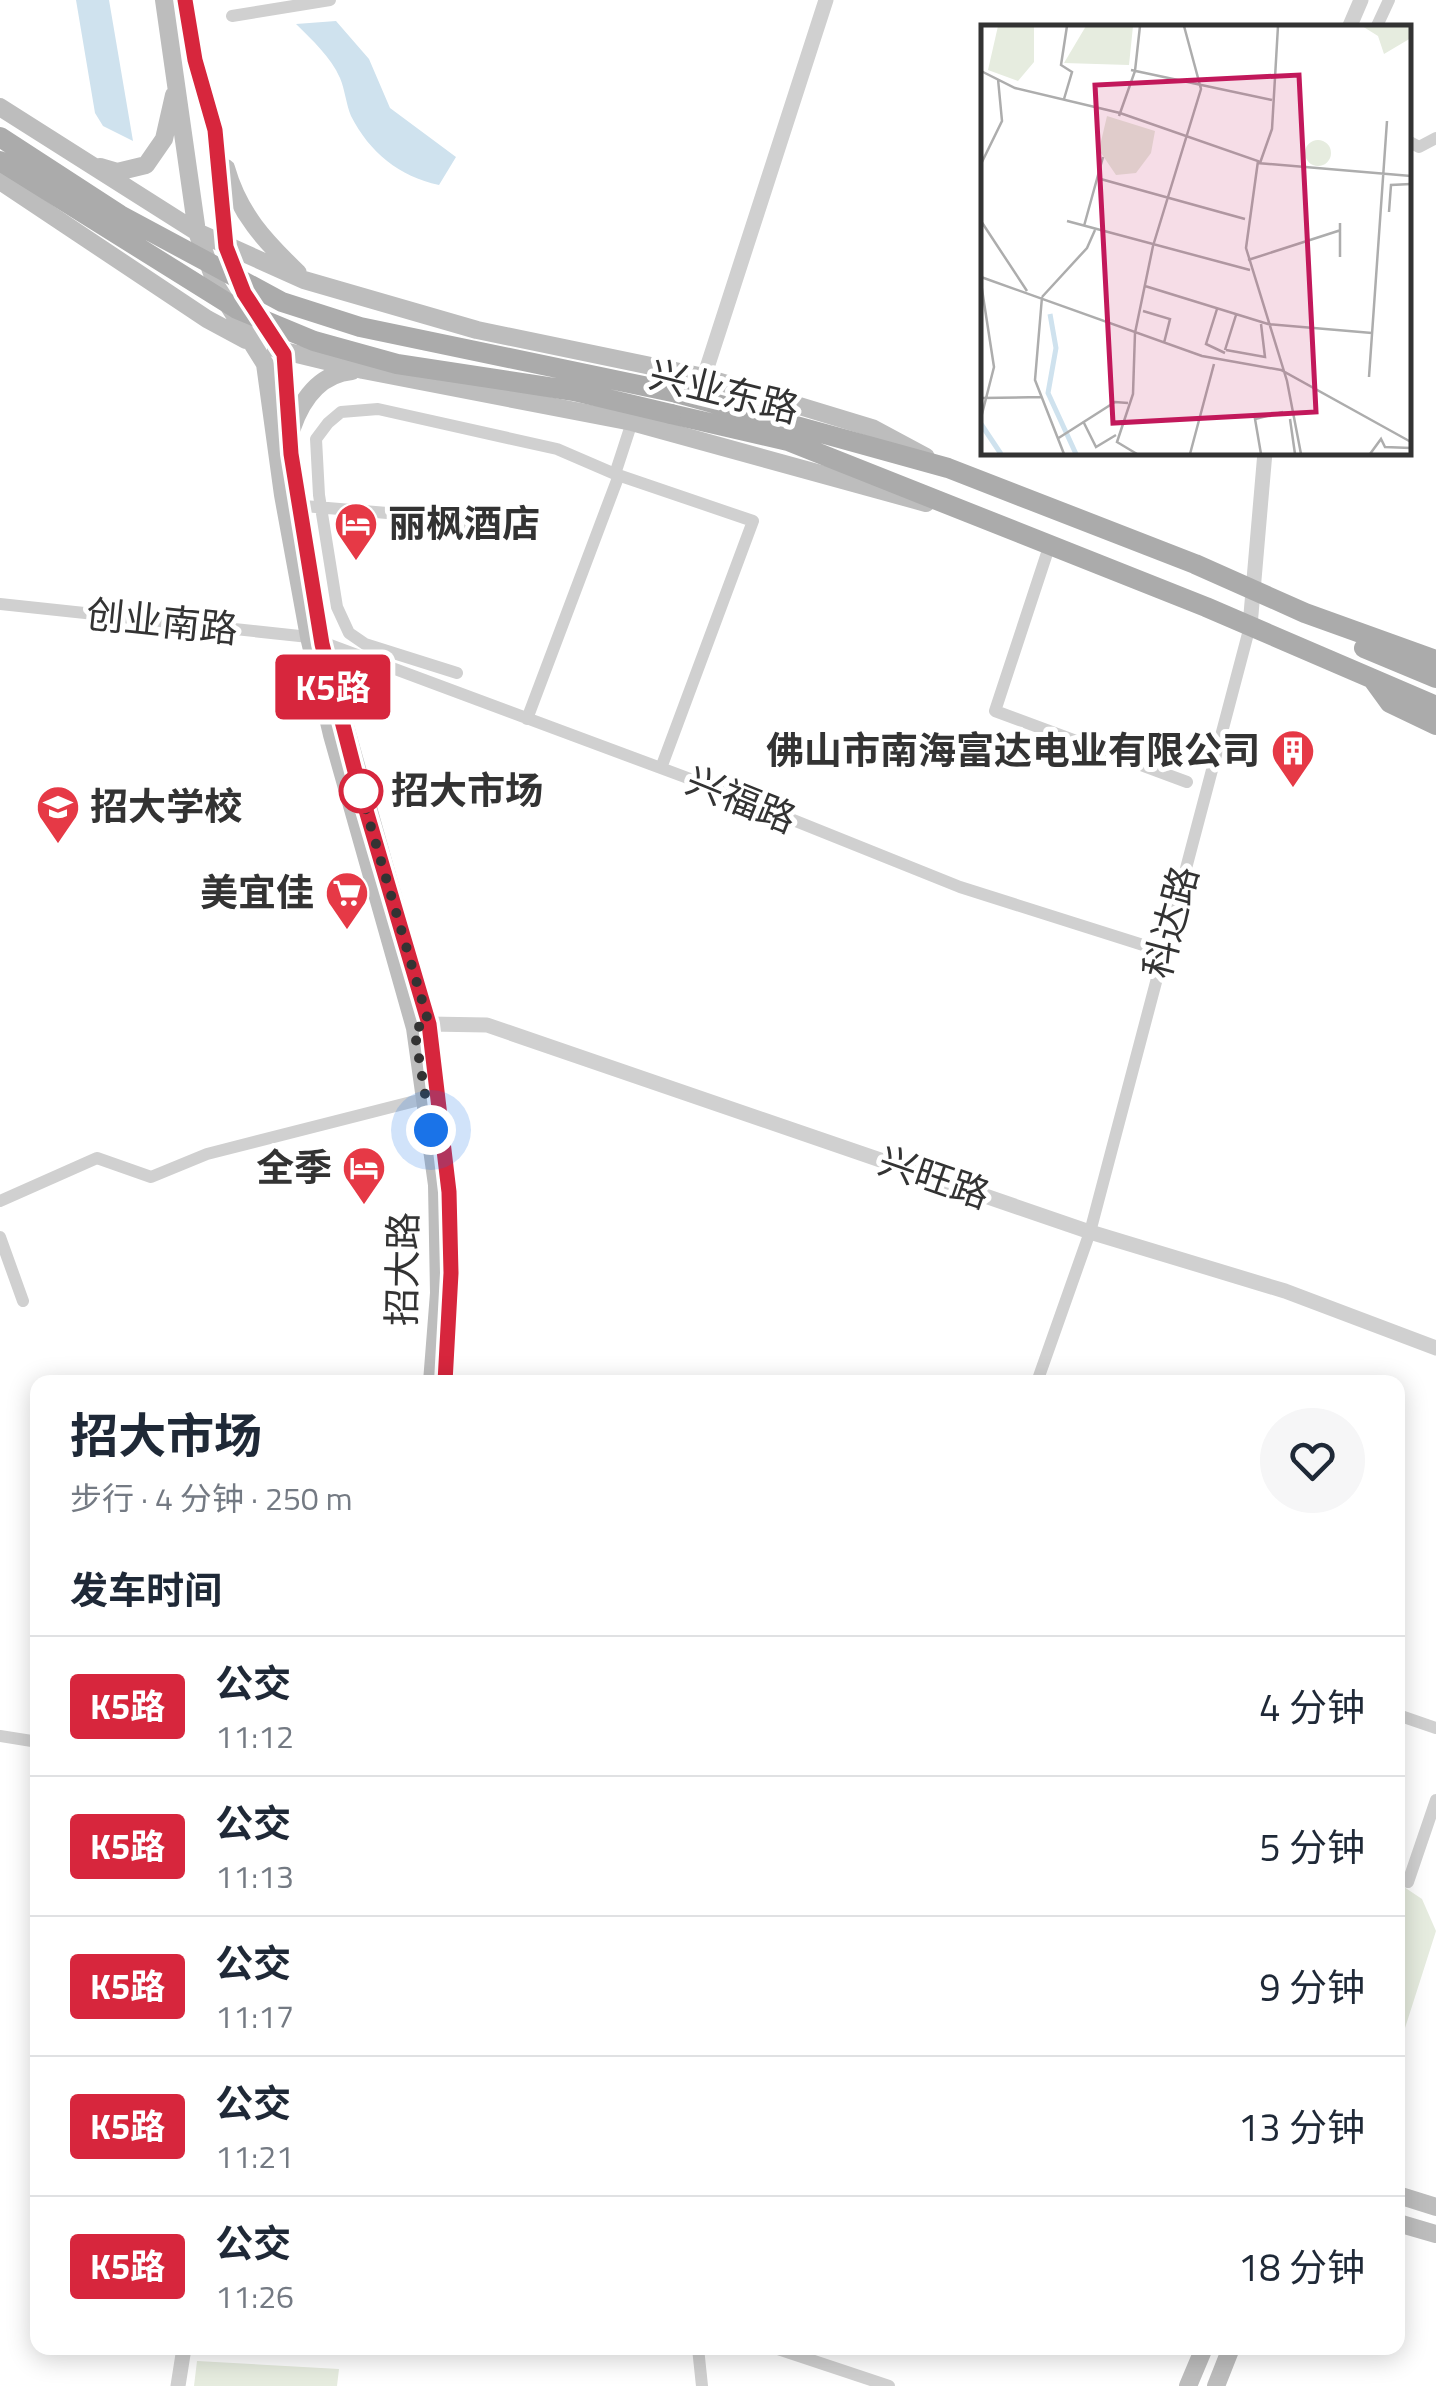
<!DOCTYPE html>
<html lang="zh">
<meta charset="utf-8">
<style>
body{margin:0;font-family:"Titillium Web","Noto Sans SC",sans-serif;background:#f6f6f7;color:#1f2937;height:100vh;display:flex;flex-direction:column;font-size:38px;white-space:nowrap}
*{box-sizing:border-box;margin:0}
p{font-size:32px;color:#747a83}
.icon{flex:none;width:55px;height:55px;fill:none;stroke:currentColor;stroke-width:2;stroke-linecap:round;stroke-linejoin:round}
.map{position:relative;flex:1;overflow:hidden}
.panel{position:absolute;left:30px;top:1375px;width:1375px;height:980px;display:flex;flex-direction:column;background:#fff;border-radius:20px;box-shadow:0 5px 25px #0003}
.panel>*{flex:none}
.badge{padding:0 20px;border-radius:8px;font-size:35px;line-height:65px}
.you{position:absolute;width:50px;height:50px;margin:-25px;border:8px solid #fff;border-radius:50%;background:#1a73e8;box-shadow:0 0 0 15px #1a73e833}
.map>.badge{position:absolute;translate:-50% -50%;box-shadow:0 0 0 5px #fff}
h2{padding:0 40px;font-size:38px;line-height:90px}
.round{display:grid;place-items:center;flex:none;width:105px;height:105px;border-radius:52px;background:#f6f6f7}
.headline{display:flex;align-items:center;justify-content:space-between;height:170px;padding:0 40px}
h1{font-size:48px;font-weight:700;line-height:75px}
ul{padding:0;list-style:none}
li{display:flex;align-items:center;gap:30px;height:140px;padding:0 40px;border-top:2px solid #e0e1e3}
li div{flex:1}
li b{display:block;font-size:38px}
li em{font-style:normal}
li .badge{min-width:110px;font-weight:700;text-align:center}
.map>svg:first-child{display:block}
.green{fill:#e6ecdf}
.water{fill:#cfe2ee}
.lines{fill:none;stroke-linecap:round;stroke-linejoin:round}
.minor{stroke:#d0d0d0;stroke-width:12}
.tertiary{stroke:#d0d0d0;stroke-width:15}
.secondary{stroke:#bdbdbd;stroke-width:18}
.primary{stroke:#ababab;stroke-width:20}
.primary-bridge{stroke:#ababab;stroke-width:20}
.line-casing{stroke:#fff;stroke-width:22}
.line{stroke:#d7263d;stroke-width:15}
.walk{stroke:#333;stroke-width:10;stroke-dasharray:0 18}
.stop-dot{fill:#fff;stroke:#d7263d;stroke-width:5}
.labels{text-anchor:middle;stroke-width:10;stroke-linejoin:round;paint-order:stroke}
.street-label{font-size:38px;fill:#333;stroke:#fff}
.poi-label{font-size:38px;font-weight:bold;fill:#333;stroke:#fff;text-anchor:end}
.stop-label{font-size:38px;font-weight:bold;fill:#333;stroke:#fff;text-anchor:start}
.inset-river{fill:none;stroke:#cfe2ee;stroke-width:5}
.inset-road{fill:none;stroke:#adadad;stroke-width:2.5}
.view{fill:#c2185b;fill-opacity:0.15;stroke:#c2185b;stroke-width:5}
.inset-edge{fill:none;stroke:#333;stroke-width:5}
</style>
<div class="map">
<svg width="1436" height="2386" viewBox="0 0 1436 2386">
<rect width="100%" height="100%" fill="#fff"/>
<!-- green -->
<path class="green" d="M1398,1883L1422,1899L1436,1931L1398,2050Z
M197,2361L339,2369L337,2386H194Z"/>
<!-- water -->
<path class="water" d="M76,0H109L133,141L103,126L95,113Z
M336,21L369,59L390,108L456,157L439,185C399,176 370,153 351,116C346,104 345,90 340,78C331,57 312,40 296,24Z"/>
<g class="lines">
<!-- minor -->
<path class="minor" d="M232,16L330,0
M1376,28L1389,0
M1408,141L1419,147L1436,138
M632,422L615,474L753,521L661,768
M292,505L411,515L511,537
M1050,544L995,711L1187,782
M0,604L309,637L701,783L960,887L1162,951
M457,673L365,644L349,633L337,607L319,495L316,439L328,423L341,412L378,409L557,449L615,474
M527,719L619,475
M0,1201L97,1158L151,1177L207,1154L427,1098
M0,1237L23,1301
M1037,1382L1090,1232L1250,626
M1398,1715L1436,1728
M0,1736L38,1742
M1408,1882L1436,1800
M698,2348L702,2386
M775,2348L889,2386"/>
<!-- tertiary -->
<path class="tertiary" d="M1349,28L1361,0
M704,377L826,0
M1250,626L1265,452
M419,1027L429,1024L487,1025L1090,1232L1285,1291L1436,1348
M178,2386L184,2348"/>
<!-- secondary -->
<path class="secondary" d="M164,0L197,232L217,287L265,364L283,495L309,637L332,735L415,1028L437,1185L439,1293L432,1382
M185,0L195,60L215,129L226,247L245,293L284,354L291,453L319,623
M0,107L197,232L304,280L477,330L704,377L872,428L926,457
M100,167L117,172L146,165L164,139L174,95
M226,168C239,214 265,241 298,273
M0,181L207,319L246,340
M276,349L363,370L632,422L926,503
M292,428C302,399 319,374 352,371
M330,673L429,1024L436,1088
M445,1382L450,1248
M1398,2195L1436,2207
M1398,2223L1436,2234
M1188,2386L1204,2348
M1216,2386L1231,2348"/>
<!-- primary -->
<path class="primary" d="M677,393L948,468L1195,564L1305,613L1436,660
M671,414L788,441L1206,607L1436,706
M1364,648L1436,678
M1374,681L1390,703L1436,725"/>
<!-- primary-bridge -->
<path class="primary-bridge" d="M0,137L120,215L282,302L360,327L677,393
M0,161L237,309L314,341L397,364L574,391L671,414"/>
</g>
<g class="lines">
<!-- line casing -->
<g class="line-casing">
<path id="line" d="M185,0L195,60L215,130L226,247L244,293L284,354L291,454L322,644L358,783L429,1024L449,1192L451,1273L445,1382"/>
</g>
<!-- line -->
<use href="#line" class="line"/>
<!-- walk -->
<path class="walk" d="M361,791L358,783L429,1024L414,1028L431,1130"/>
</g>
<!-- icons -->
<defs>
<g id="hotel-pin" transform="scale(2.25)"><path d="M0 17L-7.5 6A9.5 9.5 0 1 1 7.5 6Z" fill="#e63946" stroke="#fff"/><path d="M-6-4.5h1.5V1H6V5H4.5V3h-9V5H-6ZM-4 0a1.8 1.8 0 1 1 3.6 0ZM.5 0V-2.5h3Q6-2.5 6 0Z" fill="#fff"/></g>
<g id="building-pin" transform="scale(2.25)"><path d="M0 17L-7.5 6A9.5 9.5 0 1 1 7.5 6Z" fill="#e63946" stroke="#fff"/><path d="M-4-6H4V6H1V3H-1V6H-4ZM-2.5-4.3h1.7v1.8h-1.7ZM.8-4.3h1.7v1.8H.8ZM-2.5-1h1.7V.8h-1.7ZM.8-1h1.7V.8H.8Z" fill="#fff"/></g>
<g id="school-pin" transform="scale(2.25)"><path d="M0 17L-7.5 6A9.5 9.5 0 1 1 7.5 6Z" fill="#e63946" stroke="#fff"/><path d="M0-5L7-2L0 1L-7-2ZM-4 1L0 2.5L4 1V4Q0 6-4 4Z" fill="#fff"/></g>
<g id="supermarket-pin" transform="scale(2.25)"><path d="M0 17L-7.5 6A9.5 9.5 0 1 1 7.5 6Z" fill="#e63946" stroke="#fff"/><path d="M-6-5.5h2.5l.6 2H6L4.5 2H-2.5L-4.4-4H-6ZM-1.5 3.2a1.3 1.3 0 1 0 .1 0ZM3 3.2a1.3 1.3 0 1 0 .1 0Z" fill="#fff"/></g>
</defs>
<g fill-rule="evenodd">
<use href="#hotel-pin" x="356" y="524"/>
<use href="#building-pin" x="1293" y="751"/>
<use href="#school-pin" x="58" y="807"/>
<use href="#supermarket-pin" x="347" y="893"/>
<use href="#hotel-pin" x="364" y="1168"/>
</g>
<!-- markers -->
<circle class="stop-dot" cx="361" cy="791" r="20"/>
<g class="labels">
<!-- street labels -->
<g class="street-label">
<text transform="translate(724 392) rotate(14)" y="13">兴业东路</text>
<text transform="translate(162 622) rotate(6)" y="13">创业南路</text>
<text transform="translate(741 800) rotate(22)" y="13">兴福路</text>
<text transform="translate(1171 922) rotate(-75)" y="13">科达路</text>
<text transform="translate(934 1178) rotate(19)" y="13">兴旺路</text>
<text transform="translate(403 1269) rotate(-89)" y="13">招大路</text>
</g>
<!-- poi labels -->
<g class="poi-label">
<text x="388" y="537" text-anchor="start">丽枫酒店</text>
<text x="1260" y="764">佛山市南海富达电业有限公司</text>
<text x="90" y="820" text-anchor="start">招大学校</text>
<text x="314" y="906">美宜佳</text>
<text x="332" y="1181">全季</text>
</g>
<!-- stop labels -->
<g class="stop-label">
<text x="391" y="804">招大市场</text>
</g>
</g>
<!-- overview -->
<g transform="translate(981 25)">
<rect width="430" height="430" fill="#fff"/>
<path d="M17,1H53V37L37,56L7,45ZM105,1H152L148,40L83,38ZM381,1H430V13L403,29L397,11ZM126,91L174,106L170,128L155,148L135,150L118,125ZM324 128a13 13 0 1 1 26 0a13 13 0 1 1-26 0Z" fill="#e6ecdf"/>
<path class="inset-river" d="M69,289L75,323L67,368L95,429M0,399L20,429"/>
<path class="inset-road" d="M150,45L291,75M0,46L34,63L139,88L277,136L265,223L306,356L320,429M83,74L91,47L80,40L86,1M138,91L154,46L159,1M276,138L430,151M279,138L291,104L297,1M0,139L21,96L17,54M116,153L264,194M408,187L410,160L430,159M0,196L46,266M86,196L269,245M103,201L122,132M359,232V198M267,235L360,205M0,252L221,331L300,345L430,417M0,258L13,342L0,393M164,261L287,299L391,308M61,272L106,223L114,205M61,272L54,355L83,429M236,284L225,319L244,328M162,286L189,294L183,318M244,325L255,290M245,325L284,332L280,299M388,352L406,96M1,373L61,372M309,394L314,429M102,396L115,422L135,410M76,414L134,377L147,378M156,429L136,417L152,369L154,308L172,221L220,64L203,1M209,429L233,339M280,429L274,394L302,387M389,429L400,414L404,422L430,423"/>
<path class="view" d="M318,50L335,387L132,398L114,60Z"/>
<rect width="430" height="430" class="inset-edge"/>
</g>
</svg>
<div class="you" style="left:431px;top:1130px"></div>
<b class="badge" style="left:333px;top:687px;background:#d7263d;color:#fff">K5路</b>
<section class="panel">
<div class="headline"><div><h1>招大市场</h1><p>步行 · 4 分钟 · 250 m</p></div><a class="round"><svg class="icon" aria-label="heart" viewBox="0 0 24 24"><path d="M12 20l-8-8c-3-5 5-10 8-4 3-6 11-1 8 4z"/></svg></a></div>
<h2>发车时间</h2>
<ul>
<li><span class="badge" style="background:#d7263d;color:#fff">K5路</span><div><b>公交</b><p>11:12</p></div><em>4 分钟</em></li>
<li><span class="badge" style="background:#d7263d;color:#fff">K5路</span><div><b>公交</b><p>11:13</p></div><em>5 分钟</em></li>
<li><span class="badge" style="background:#d7263d;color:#fff">K5路</span><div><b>公交</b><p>11:17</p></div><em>9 分钟</em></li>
<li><span class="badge" style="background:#d7263d;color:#fff">K5路</span><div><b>公交</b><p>11:21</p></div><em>13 分钟</em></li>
<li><span class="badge" style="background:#d7263d;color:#fff">K5路</span><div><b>公交</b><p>11:26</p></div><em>18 分钟</em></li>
</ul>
</section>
</div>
